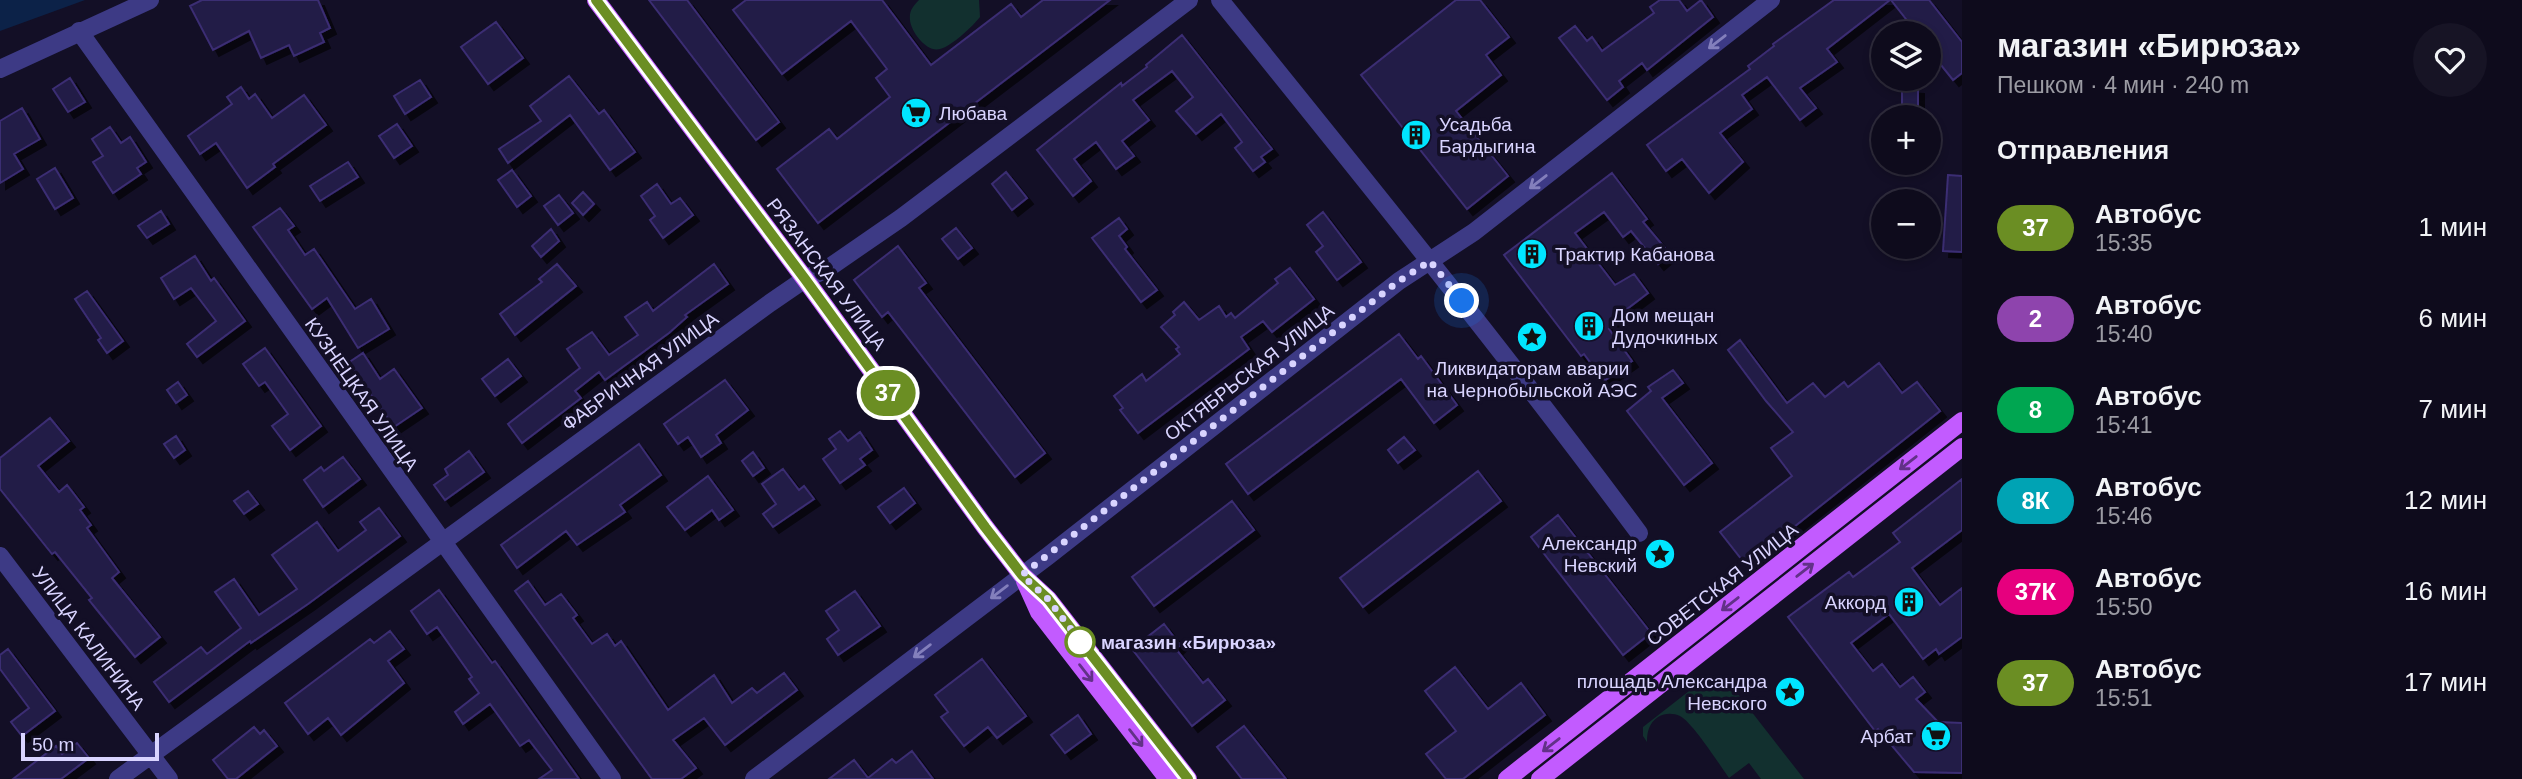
<!DOCTYPE html>
<html lang="ru">
<meta charset="utf-8">
<style>
body{margin:0;font-family:Arial,sans-serif;background:#171425;color:#f1f3f6;height:100vh;display:flex;flex-direction:column;font-size:26px;white-space:nowrap}
*{box-sizing:border-box;margin:0}
p{font-size:23px;color:#9b9ba3}
.icon{flex:none;width:38px;height:38px;fill:none;stroke:currentColor;stroke-width:2;stroke-linecap:round;stroke-linejoin:round}
.map{position:relative;flex:1;overflow:hidden}
.sheet{display:flex;flex-direction:column;background:#0e0b1c;width:560px}
.sheet>*{flex:none}
.badge{padding:0 14px;border-radius:23px;font-size:24px;line-height:46px}
.tools{position:absolute;left:1871px;top:21px;display:grid;gap:14px}
.tools a{display:grid;place-items:center;width:70px;height:70px;border-radius:50%;background:#0e0b1c;box-shadow:0 4px 10px #0003,0 0 0 2px #2e2b3b;font-size:35px}
.scale{position:absolute;left:21px;bottom:18px;width:138px;box-sizing:border-box;padding-left:7px;border:4px solid #d9d4ff;border-top:0;font-size:19px;line-height:24px;white-space:nowrap;color:#d9d4ff;-webkit-text-stroke:5px #130f26;paint-order:stroke}
.you{position:absolute;width:35px;height:35px;margin:-18px;border:5px solid #fff;border-radius:50%;background:#1a73e8;box-shadow:0 0 0 10px #1a73e833}
.map>.badge{position:absolute;translate:-50% -50%;box-shadow:0 0 0 4px #fff}
h2{padding:0 35px;font-size:26px;line-height:63px}
.round{display:grid;place-items:center;flex:none;width:74px;height:74px;border-radius:37px;background:#171425}
.overview{display:flex;align-items:center;justify-content:space-between;height:119px;padding:0 35px}
h1{font-size:33px;font-weight:800;line-height:52px}
ul{padding:0;list-style:none}
li{display:flex;align-items:center;gap:21px;height:91px;padding:0 35px}
li div{flex:1}
li b{display:block;font-size:26px}
li em{font-style:normal}
li .badge{min-width:77px;font-weight:700;text-align:center}
main{display:flex;flex:1;min-height:0}
.map>svg:first-child{display:block}
.green{fill:#12302f}
.water{fill:#0c2248}
.building{fill:#241b47;stroke:#3b2d73;stroke-width:2;filter:url(#shadow)}
.lines{fill:none;stroke-linecap:round;stroke-linejoin:round}
.minor{stroke:#3d3a85;stroke-width:18}
.major{stroke:#c25bff;stroke-width:18}
.oneway{stroke:#837fbc}
.oneway2{stroke:#623188}
.line-casing{stroke:#fff;stroke-width:16}
.line{stroke:#6b8e23;stroke-width:10}
.walk{stroke:#d9d4ff;stroke-width:7;stroke-dasharray:0 12.6}
.stop-dot{fill:#fff;stroke:#6b8e23;stroke-width:3.5}
.labels{text-anchor:middle;stroke-width:7;stroke-linejoin:round;paint-order:stroke}
.poi-label{font-size:19px;fill:#d9d4ff;stroke:#130f26;text-anchor:start}
.street-label{font-size:19px;fill:#d9d4ff;stroke:#130f26}
.stop-label{font-size:19px;font-weight:bold;fill:#d9d4ff;stroke:#130f26;text-anchor:start}
</style>
<main>
<div class="map">
<svg width="1962" height="779" viewBox="0 0 1962 779">
<defs>
<filter id="shadow"><feDropShadow dx="6" dy="6" stdDeviation="0" flood-color="#0009"/></filter>
</defs>
<rect width="100%" height="100%" fill="#130f26"/>
<!-- green -->
<path class="green" d="M919,0H979L980,17C973,26 952,46 940,49C927,53 911,32 910,20C909,11 913,6 919,0Z
M1707,677L1715,687L1726,679L1804,779H1761L1749,763L1729,778C1719,764 1693,723 1680,716C1673,713 1665,713 1658,717C1649,723 1647,732 1647,742L1643,736V727Z"/>
<!-- water -->
<path class="water" d="M0,0H85L0,31Z"/>
<!-- building -->
<path class="building" d="M202,0H318L330,28L320,33L324,42L294,56L289,45L261,58L249,31L213,50L190,6Z
M649,0H687L779,122L756,140Z
M746,0H882L931,65L1011,4L1021,17L1043,0H1110L818,223L777,169L829,129L837,139L890,97L876,78L887,69L851,21L782,74L733,10Z
M1456,0H1480L1509,37L1486,55L1501,75L1456,111L1508,176L1467,209L1361,75Z
M1660,0H1679L1687,11L1701,0L1713,17L1647,70L1642,63L1619,81L1623,87L1607,100L1559,38L1575,26L1587,41L1592,37L1602,51L1654,13L1650,7Z
M1834,0H1890L1827,49L1837,62L1800,88L1816,108L1800,120L1767,77L1742,95L1752,109L1720,133L1743,162L1709,193L1682,159L1666,171L1647,145L1750,69L1748,66L1774,46L1773,44Z
M1891,0H1929L1962,42V73L1953,80L1928,49V33H1917Z
M496,22L523,58L488,84L461,47Z
M1182,35L1272,149L1261,157L1265,162L1253,171L1235,148L1242,142L1221,114L1196,134L1176,111L1193,97L1172,71L1133,100L1149,120L1122,141L1134,156L1116,169L1096,142L1074,159L1091,181L1073,196L1037,150L1121,83L1122,86L1147,67L1146,65Z
M569,76L599,114L604,110L635,152L610,170L570,115L508,163L499,149L541,121L530,106Z
M70,78L85,102L68,112L53,89Z
M420,80L431,97L405,114L394,96Z
M241,87L249,99L255,94L272,118L304,95L326,125L273,164L275,167L247,188L216,143L200,154L188,136L232,104L227,97Z
M1902,87L1918,88V106H1902Z
M22,108L40,139L14,154L23,169L0,183V121Z
M397,124L412,146L394,158L379,136Z
M110,127L121,143L130,137L146,162L137,168L141,174L113,193L93,162L103,156L92,139Z
M348,162L358,177L320,201L310,186Z
M55,168L73,198L55,209L37,179Z
M512,170L531,196L517,207L498,180Z
M1006,172L1027,198L1012,210L992,184Z
M1612,173L1647,219L1643,222L1670,254L1658,264L1631,231L1623,237L1604,212L1575,233L1615,285L1634,274L1648,293L1614,319L1617,323L1609,329L1632,361L1604,381L1584,354L1581,356L1504,255Z
M1948,175L1962,176V252L1943,251Z
M657,184L671,204L680,198L693,215L663,238L650,220L655,216L641,196Z
M583,192L594,204L583,215L572,203Z
M559,195L573,213L558,225L544,206Z
M280,208L294,226L288,230L305,255L314,249L355,309L371,299L389,329L358,348L327,298L312,309L253,227Z
M161,211L169,224L147,238L138,226Z
M1323,212L1361,262L1337,280L1316,252L1323,246L1307,225Z
M1119,218L1127,229L1119,236L1127,247L1125,249L1157,290L1141,302L1092,238Z
M956,228L972,248L958,259L942,239Z
M551,229L559,241L541,257L532,246Z
M898,246L926,283L919,288L1045,453L1015,477L888,312L882,317L854,280Z
M195,256L211,281L214,278L245,321L197,357L187,344L216,321L191,288L174,299L161,278Z
M557,264L576,286L515,335L500,314L542,282L539,279Z
M714,264L728,284L685,315L687,317L669,333L605,380L599,372L575,391L581,398L522,443L508,424L580,368L567,349L592,332L609,355L638,335L625,317L647,302L653,311Z
M1290,268L1314,299L1272,332L1263,321L1241,337L1249,349L1138,433L1120,410L1123,408L1114,396L1142,374L1146,381L1180,354L1176,349L1179,347L1161,327L1175,315L1173,312L1184,302L1199,320L1219,306L1226,317L1231,313L1235,318L1278,283L1275,279Z
M87,291L123,341L107,353L98,340L101,338L75,299Z
M1399,334L1418,359L1421,356L1457,405L1434,423L1401,379L1248,494L1226,464Z
M1740,340L1787,403L1813,383L1825,397L1844,382L1848,387L1879,363L1902,393L1917,382L1940,411L1746,565L1720,532L1792,476L1771,448L1793,432L1766,401L1728,350Z
M265,348L321,426L290,450L272,426L288,414L265,382L259,386L243,364Z
M363,353L380,379L394,369L422,408L394,427L348,363Z
M508,359L521,376L495,396L482,379Z
M1673,370L1683,383L1662,398L1712,463L1684,485L1627,411L1651,391L1648,387Z
M725,380L748,410L716,435L721,443L701,457L688,437L678,444L664,424Z
M178,382L187,395L176,403L167,390Z
M50,418L69,441L38,466L59,492L67,485L84,507L80,510L91,525L87,528L119,572L112,578L160,637L135,657L97,610L89,600L92,598L55,552L52,554L0,489V458Z
M840,431L848,441L860,432L872,450L860,459L865,465L840,483L823,459L836,449L829,439Z
M176,436L185,450L174,458L164,444Z
M1404,437L1415,450L1398,463L1388,450Z
M639,444L661,475L620,505L625,512L577,545L566,531L517,568L501,545Z
M469,451L484,472L445,500L434,485L448,475L445,469Z
M753,452L764,468L753,476L742,461Z
M343,457L360,479L323,507L304,480L321,467L324,471Z
M783,469L799,490L804,486L814,499L773,527L763,514L776,504L762,484Z
M1478,471L1501,501L1363,607L1340,578Z
M708,476L733,510L719,520L712,510L685,530L667,507Z
M1962,479V530L1912,568L1940,605L1962,588V637L1939,654L1936,649L1923,659L1889,614L1851,643L1873,671L1882,664L1900,687L1913,677L1925,692L1916,699L1938,722L1962,723V773L1914,772L1878,729L1875,731L1788,617L1849,572L1853,577L1900,542L1893,533Z
M904,488L915,503L890,523L878,507Z
M248,491L258,504L244,514L234,501Z
M1232,501L1254,530L1154,606L1132,577Z
M379,508L400,536L308,604L251,643L250,641L169,702L154,682L201,647L207,654L241,628L215,592L234,579L259,615L297,589L272,555L317,522L338,551L366,530L360,522Z
M1558,515L1651,633L1623,655L1531,537Z
M528,581L545,605L561,594L577,615L573,618L592,644L607,634L615,646L621,641L668,710L714,675L732,703L752,688L757,693L784,673L797,690L725,745L704,718L673,740L696,768L681,779H652L515,591Z
M439,590L492,663L495,661L579,779H539L552,770L529,740L520,746L490,704L463,724L455,712L479,693L469,679L472,677L437,627L427,634L411,611Z
M855,591L880,626L838,655L827,639L839,630L826,611Z
M1164,624L1180,645L1176,649L1203,683L1208,679L1225,700L1192,726L1132,649Z
M390,631L404,649L388,661L404,683L341,735L328,718L308,734L285,703L370,639L374,643Z
M8,649L55,711L22,736L11,722L29,708L0,669V655Z
M982,659L1026,716L997,738L988,727L964,746L941,717L948,712L935,695Z
M1455,667L1488,709L1521,683L1545,715L1463,779H1446L1426,754L1456,731L1425,691Z
M1078,715L1091,734L1065,753L1051,735Z
M1244,726L1286,779H1242L1217,747Z
M254,727L260,734L264,730L277,746L236,779H228L213,760Z
M77,743L89,758L61,779H13L56,746L62,754Z
M912,751L933,779H829L854,760L868,778L892,759L896,763Z"/>
<g class="lines">
<!-- minor -->
<path class="minor" d="M1220,0C1362,176 1504,351 1639,533
M79,31L612,779
M0,69L150,0
M0,556L169,779
M118,779L770,303L805,279L827,269L901,218L1189,0
M754,779L1048,556L1399,281L1474,232L1771,0"/>
<!-- major -->
<path class="major" d="M596,0L805,279L985,527L1022,575L1048,599L1188,779
M1025,581L1039,612L1168,779
M1507,779L1962,421
M1540,779L1962,447"/>
</g>
<!-- one-way arrows -->
<defs><path id="oneway-shaft" d="M-6 0H5M1.5-3L5.5 0L1.5 3" fill="none" stroke-width="1.6" stroke-linecap="round" stroke-linejoin="round" transform="scale(1.75)"/></defs>
<g class="oneway">
<use href="#oneway-shaft" transform="translate(1717 42) rotate(142)"/>
<use href="#oneway-shaft" transform="translate(1538 182) rotate(142)"/>
<use href="#oneway-shaft" transform="translate(999 592) rotate(143)"/>
<use href="#oneway-shaft" transform="translate(922 651) rotate(143)"/>
</g>
<g class="oneway2">
<use href="#oneway-shaft" transform="translate(1908 463) rotate(142)"/>
<use href="#oneway-shaft" transform="translate(1805 570) rotate(-38)"/>
<use href="#oneway-shaft" transform="translate(1730 604) rotate(142)"/>
<use href="#oneway-shaft" transform="translate(1086 673) rotate(52)"/>
<use href="#oneway-shaft" transform="translate(1136 738) rotate(52)"/>
<use href="#oneway-shaft" transform="translate(1551 745) rotate(142)"/>
</g>
<g class="lines">
<!-- line casing -->
<g class="line-casing">
<path id="line" d="M596,0L805,279L985,527L1022,575L1048,599L1188,779"/>
</g>
<!-- line -->
<use href="#line" class="line"/>
<!-- walk -->
<path class="walk" d="M1080,642L1087,650L1048,599L1022,575L1399,281L1430,261L1462,301"/>
</g>
<!-- icons -->
<defs>
<g id="supermarket-disc" transform="scale(1.575)"><circle r="9.5" fill="#00e5ff" stroke="#130f26"/><path d="M-6-5.5h2.5l.6 2H6L4.5 2H-2.5L-4.4-4H-6ZM-1.5 3.2a1.3 1.3 0 1 0 .1 0ZM3 3.2a1.3 1.3 0 1 0 .1 0Z" fill="#111"/></g>
<g id="building-disc" transform="scale(1.575)"><circle r="9.5" fill="#00e5ff" stroke="#130f26"/><path d="M-4-6H4V6H1V3H-1V6H-4ZM-2.5-4.3h1.7v1.8h-1.7ZM.8-4.3h1.7v1.8H.8ZM-2.5-1h1.7V.8h-1.7ZM.8-1h1.7V.8H.8Z" fill="#111"/></g>
<g id="sight-disc" transform="scale(1.575)"><circle r="9.5" fill="#00e5ff" stroke="#130f26"/><path d="M0-6L1.8-2.2L6-1.7L2.9 1.2L3.7 5.4L0 3.3L-3.7 5.4L-2.9 1.2L-6-1.7L-1.8-2.2Z" fill="#111"/></g>
</defs>
<g fill-rule="evenodd">
<use href="#supermarket-disc" x="916" y="113"/>
<use href="#building-disc" x="1416" y="135"/>
<use href="#building-disc" x="1532" y="254"/>
<use href="#building-disc" x="1589" y="326"/>
<use href="#sight-disc" x="1532" y="337"/>
<use href="#sight-disc" x="1660" y="554"/>
<use href="#building-disc" x="1909" y="602"/>
<use href="#sight-disc" x="1790" y="692"/>
<use href="#supermarket-disc" x="1936" y="736"/>
</g>
<!-- markers -->
<circle class="stop-dot" cx="1080" cy="642" r="14"/>
<g class="labels">
<!-- poi labels -->
<g class="poi-label">
<text x="939" y="120">Любава</text>
<text x="1439" y="131">Усадьба<tspan x="1439" dy="22">Бардыгина</tspan></text>
<text x="1555" y="261">Трактир Кабанова</text>
<text x="1612" y="322">Дом мещан<tspan x="1612" dy="22">Дудочкиных</tspan></text>
<text x="1532" y="375" text-anchor="middle">Ликвидаторам аварии<tspan x="1532" dy="22">на Чернобыльской АЭС</tspan></text>
<text x="1637" y="550" text-anchor="end">Александр<tspan x="1637" dy="22">Невский</tspan></text>
<text x="1886" y="609" text-anchor="end">Аккорд</text>
<text x="1767" y="688" text-anchor="end">площадь Александра<tspan x="1767" dy="22">Невского</tspan></text>
<text x="1913" y="743" text-anchor="end">Арбат</text>
</g>
<!-- street labels -->
<g class="street-label">
<text transform="translate(827 274) rotate(53)" y="7">РЯЗАНСКАЯ УЛИЦА</text>
<text transform="translate(640 371) rotate(-36)" y="7">ФАБРИЧНАЯ УЛИЦА</text>
<text transform="translate(1249 372) rotate(-38)" y="7">ОКТЯБРЬСКАЯ УЛИЦА</text>
<text transform="translate(362 394) rotate(55)" y="7">КУЗНЕЦКАЯ УЛИЦА</text>
<text transform="translate(1722 584) rotate(-38)" y="7">СОВЕТСКАЯ УЛИЦА</text>
<text transform="translate(89 638) rotate(53)" y="7">УЛИЦА КАЛИНИНА</text>
</g>
<!-- stop labels -->
<g class="stop-label">
<text x="1101" y="649">магазин «Бирюза»</text>
</g>
</g>
</svg>
<div class="tools">
<a><svg class="icon" aria-label="layers" viewBox="0 0 24 24"><path d="M12 4l9 5-9 5-9-5zM3 14l9 5 9-5"/></svg></a>
<a>+</a>
<a>−</a>
</div>
<div class="scale">50 m</div>
<div class="you" style="left:1462px;top:301px"></div>
<b class="badge" style="left:888px;top:393px;background:#6b8e23;color:#fff">37</b>
</div>
<section class="sheet">
<div class="overview"><div><h1>магазин «Бирюза»</h1><p>Пешком · 4 мин · 240 m</p></div><a class="round"><svg class="icon" aria-label="heart" viewBox="0 0 24 24"><path d="M12 20l-8-8c-3-5 5-10 8-4 3-6 11-1 8 4z"/></svg></a></div>
<h2>Отправления</h2>
<ul>
<li><span class="badge" style="background:#6b8e23;color:#fff">37</span><div><b>Автобус</b><p>15:35</p></div><em>1 мин</em></li>
<li><span class="badge" style="background:#8e44ad;color:#fff">2</span><div><b>Автобус</b><p>15:40</p></div><em>6 мин</em></li>
<li><span class="badge" style="background:#00a651;color:#fff">8</span><div><b>Автобус</b><p>15:41</p></div><em>7 мин</em></li>
<li><span class="badge" style="background:#00a3b4;color:#fff">8К</span><div><b>Автобус</b><p>15:46</p></div><em>12 мин</em></li>
<li><span class="badge" style="background:#e6007e;color:#fff">37К</span><div><b>Автобус</b><p>15:50</p></div><em>16 мин</em></li>
<li><span class="badge" style="background:#6b8e23;color:#fff">37</span><div><b>Автобус</b><p>15:51</p></div><em>17 мин</em></li>
</ul>
</section>
</main>
